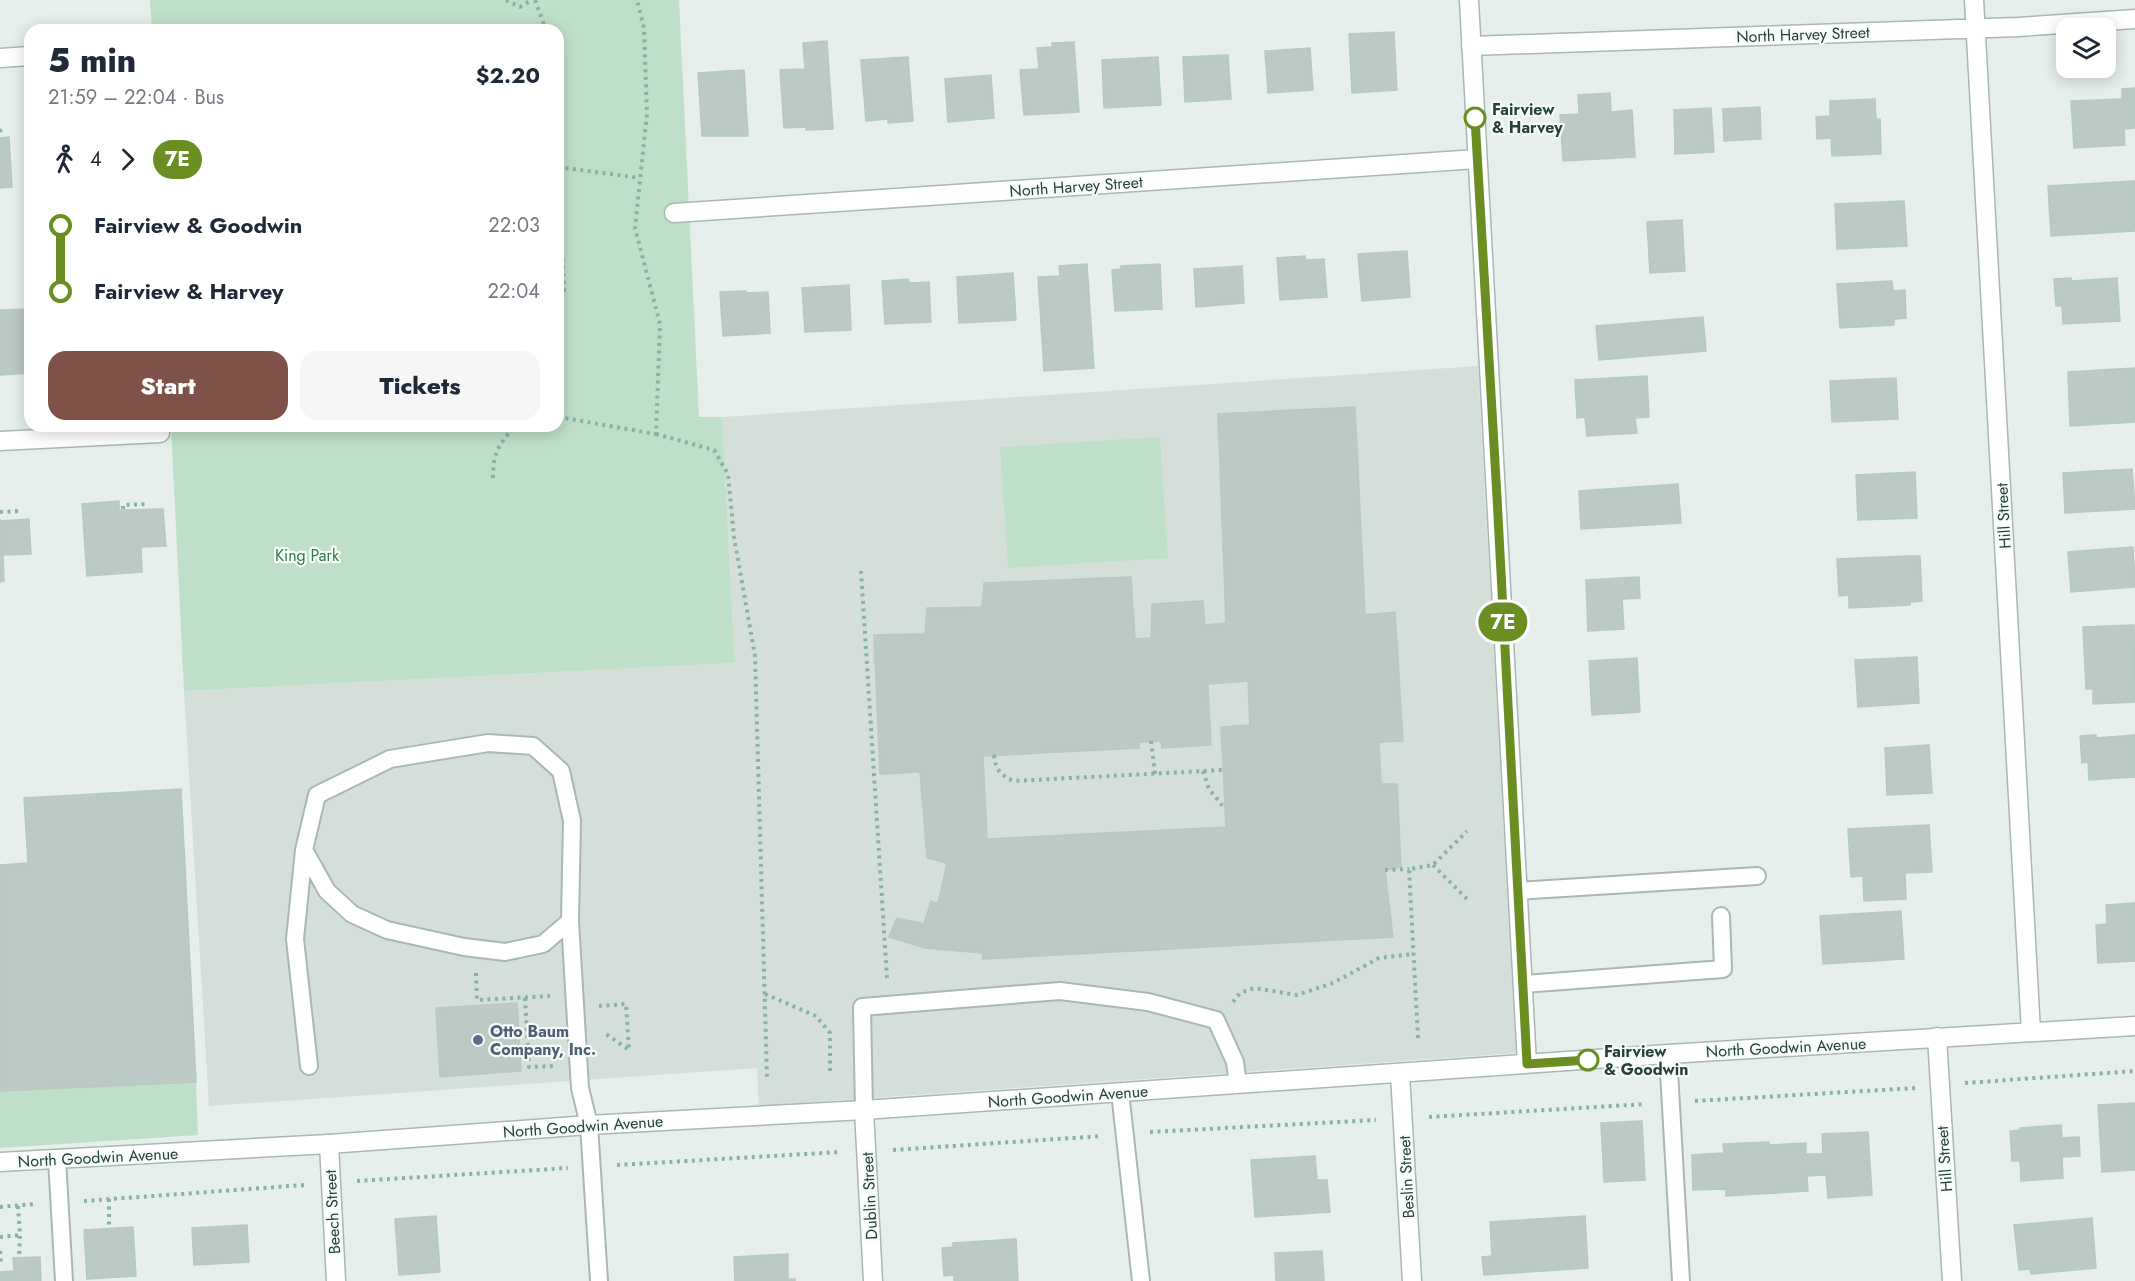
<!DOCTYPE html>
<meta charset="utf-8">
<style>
body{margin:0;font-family:Jost,sans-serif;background:#f6f6f7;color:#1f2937;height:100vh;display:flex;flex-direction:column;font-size:22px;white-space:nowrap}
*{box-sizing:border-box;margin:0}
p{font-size:20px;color:#747a83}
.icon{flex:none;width:33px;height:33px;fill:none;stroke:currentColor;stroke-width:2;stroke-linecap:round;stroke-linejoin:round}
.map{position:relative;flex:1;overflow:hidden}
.details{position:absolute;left:24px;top:24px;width:540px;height:408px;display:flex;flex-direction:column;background:#fff;border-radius:18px;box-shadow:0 3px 15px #0003}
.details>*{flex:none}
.badge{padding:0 12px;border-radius:20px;font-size:21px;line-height:39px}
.buttons{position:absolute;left:2056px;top:18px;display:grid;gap:12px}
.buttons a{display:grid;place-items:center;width:60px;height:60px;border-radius:12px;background:#fff;box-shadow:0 3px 15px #0003;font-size:30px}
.map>.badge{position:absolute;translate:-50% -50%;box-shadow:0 0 0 3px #fff}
.legs{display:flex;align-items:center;gap:9px;height:66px;padding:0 24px;font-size:20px}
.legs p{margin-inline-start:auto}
.headline{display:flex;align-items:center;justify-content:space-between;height:102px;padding:0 24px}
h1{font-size:33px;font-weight:800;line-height:45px}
.action{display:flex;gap:12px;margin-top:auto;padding:12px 24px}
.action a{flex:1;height:69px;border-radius:18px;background:#7f5249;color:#fff;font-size:24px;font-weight:800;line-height:69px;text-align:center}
.action a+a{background:#f6f6f7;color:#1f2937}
ul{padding:0 24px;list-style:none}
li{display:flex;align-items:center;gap:21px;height:66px;font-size:22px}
li i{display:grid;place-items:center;width:9px;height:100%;margin:0 8px;background:currentColor}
li i::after{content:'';width:15px;height:15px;margin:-8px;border:4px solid;border-radius:50%;background:#fff}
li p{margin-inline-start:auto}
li:first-child i{background:linear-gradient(#0000 50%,currentColor 0)}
li:last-child i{background:linear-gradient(currentColor 50%,#0000 0)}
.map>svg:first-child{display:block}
.built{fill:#d4dfda}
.green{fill:#bfe0c8}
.building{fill:#bbcac4;stroke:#b8c9c2;stroke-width:1.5;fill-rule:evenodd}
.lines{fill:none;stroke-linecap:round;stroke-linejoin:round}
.service-casing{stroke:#a8b8b2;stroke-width:20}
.minor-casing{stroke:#a8b8b2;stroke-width:21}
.tertiary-casing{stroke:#a8b8b2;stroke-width:21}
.path{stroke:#86b3a5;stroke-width:4;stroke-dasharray:3 4.5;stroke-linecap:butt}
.service{stroke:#fff;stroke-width:16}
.minor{stroke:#fff;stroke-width:18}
.tertiary{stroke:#fff;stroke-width:18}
.line-1-casing{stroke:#fff;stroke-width:14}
.line-1{stroke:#6b8e23;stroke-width:9}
.stop-1-dot{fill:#fff;stroke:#6b8e23;stroke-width:3}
.service-dot{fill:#5c6f8a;stroke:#f7fbf9;stroke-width:2}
.labels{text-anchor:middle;stroke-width:4.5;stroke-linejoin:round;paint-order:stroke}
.street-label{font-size:16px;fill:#24423a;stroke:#f7fbf9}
.stop-label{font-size:16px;font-weight:bold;fill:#24423a;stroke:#f7fbf9;text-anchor:start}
.park-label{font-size:16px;fill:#2d7a4b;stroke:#f7fbf9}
.service-label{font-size:16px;font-weight:bold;fill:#4e5e75;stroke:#f7fbf9;text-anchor:start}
</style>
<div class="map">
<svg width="2135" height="1281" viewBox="0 0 2135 1281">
<rect width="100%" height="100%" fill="#e6efeb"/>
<!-- built -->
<path class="built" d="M1478,366L1516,1053L759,1106L757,1068L209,1106L184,691L735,663L722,417Z"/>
<!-- green -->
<path class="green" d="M150,0H679L699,417H722L735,663L184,691L171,426H558V30H152Z
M1160,437L1168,558L1008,568L1000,447Z
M196,1082L198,1135L0,1148V1091Z"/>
<!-- building -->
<path class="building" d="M1394,32L1397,90L1352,93L1349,34Z
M827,41L833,129L806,130V127L784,128L780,70L805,69L803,43Z
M1074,42L1079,112L1024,115L1020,70L1039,69L1037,48L1052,47V43Z
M1310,48L1313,90L1268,93L1265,51Z
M1228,55L1231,99L1185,102L1183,57Z
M908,57L913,121L888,123V119L866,121L861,60Z
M1158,57L1161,105L1104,108L1102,60Z
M744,70L748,136H702L698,73Z
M991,75L994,118L948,122L945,79Z
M2135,88V128L2124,129L2125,145L2074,148L2071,101L2122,99V89Z
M1610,93L1611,112L1632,110L1635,157L1563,161L1560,115L1579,114L1578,95Z
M1875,99L1876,119H1880L1881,154L1832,156L1831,138L1817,139L1816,117L1830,116V101Z
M1760,107L1761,139L1724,141L1723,109Z
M1711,108L1714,152L1675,154L1674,110Z
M9,137L12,187L0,188V138Z
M2135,181V231L2051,236L2048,186Z
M1904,201L1907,246L1837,249L1835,204Z
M1682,220L1685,271L1650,273L1647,222Z
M1407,251L1410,297L1362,301L1358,254Z
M1305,256L1306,260L1324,259L1327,297L1280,300L1277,258Z
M1087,264L1094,368L1044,371L1038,277L1060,276L1059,266Z
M1160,264L1162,309L1115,311L1112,270L1121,269V266Z
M1242,266L1244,303L1196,307L1194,269Z
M1013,273L1016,320L959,323L957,277Z
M2071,278V281L2117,278L2120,321L2063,324L2062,306H2056L2054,279Z
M908,279L909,283L929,282L931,322L885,324L882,281Z
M1892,281L1893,291L1905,290L1906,318L1894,319V325L1840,328L1837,284Z
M849,285L851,330L805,332L802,288Z
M746,291V293L768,292L770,333L723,336L720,292Z
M30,309V373L0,375V310Z
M1703,317L1706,351L1599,360L1596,326Z
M2135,368V422L2070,426L2068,372Z
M1647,376L1649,417L1635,418L1637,433L1587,436L1585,417L1577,418L1575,380Z
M1896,378L1898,419L1832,422L1830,381Z
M1355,407L1365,615L1395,612L1403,741L1379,742L1381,784H1397L1401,867L1385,870L1393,937L983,959L982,953L925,948L889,937L897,918L924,924L931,901L938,904L947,863L927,858L920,772L880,774L874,635L925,634L927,608L982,607L984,583L1131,577L1135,639L1151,638L1152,604L1203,601L1205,625L1226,623L1218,414ZM1248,681L1250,725L1221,727L1226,827L987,839L983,756L1139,748V742L1161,741L1162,748L1211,745L1208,684Z
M2132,469L2135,509L2065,513L2063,473Z
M1915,472L1917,518L1858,520L1856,475Z
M1678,484L1681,523L1581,529L1579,491Z
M119,501V510L163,509L166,546L141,547L142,572L87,576L82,504Z
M0,519V521L29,519L31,554L3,555L4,581L0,582Z
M2133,547L2135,587L2071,592L2068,552Z
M1908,556H1920L1922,601L1910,602V605L1849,608V595L1839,596L1837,559Z
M1639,577L1640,598L1622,599L1624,629L1588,631L1586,580Z
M2134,625L2135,702L2093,704V689H2086L2083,627Z
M1917,657L1919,703L1858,707L1855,660Z
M1637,658L1640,712L1592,715L1589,661Z
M2096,735V738L2135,735V777L2089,780L2088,762L2082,763L2080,736Z
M1929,745L1932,793L1887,795L1885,748Z
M181,789L196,1082L0,1091V865L28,863L24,798Z
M1929,825L1932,872L1905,873L1906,899L1864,901L1863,876L1851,877L1848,829Z
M2135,903V961L2098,963L2096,925L2107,924L2106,905Z
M1901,911L1904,959L1823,964L1820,916Z
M517,1003L521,1071L440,1077L436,1008Z
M2135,1103V1170L2102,1172L2098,1105Z
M1642,1121L1645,1180L1604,1182L1601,1123Z
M2061,1125L2062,1138L2079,1137L2080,1156L2062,1157L2063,1178L2021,1181L2020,1161H2012L2010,1131L2021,1130L2020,1128Z
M1868,1132L1872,1195L1828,1198L1826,1175L1807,1176L1808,1191L1726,1196V1189L1693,1190L1692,1155L1724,1153L1723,1144L1769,1142V1145L1806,1143V1154H1823L1822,1134Z
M1315,1156L1317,1180H1327L1330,1212L1255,1217L1251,1160Z
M436,1216L440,1272L399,1275L395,1219Z
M1585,1216L1588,1268L1484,1275L1482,1257L1492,1256L1490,1222Z
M2092,1218L2096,1268L2031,1274L2030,1269L2019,1270L2014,1225Z
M247,1225L249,1262L194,1265L192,1228Z
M133,1227L136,1276L87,1279L84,1230Z
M1016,1239L1018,1281H954V1275L944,1276L942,1248L953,1247V1243Z
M1322,1251L1324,1281H1276L1275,1253Z
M788,1254V1279H795V1281H735L734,1257Z
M40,1257L41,1281H0V1272L14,1271L13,1258Z"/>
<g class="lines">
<!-- service casing -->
<g class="service-casing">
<path id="service" d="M304,850L327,891L352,914L387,930L464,947L505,952L543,944L570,921
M1517,891L1757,876
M1523,984L1723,969L1721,916
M1668,1054L1681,1281
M309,1066L295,939L304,850L317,795L390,759L488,743L533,746L561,771L572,821L570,921L580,1088L589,1125L599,1281
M1120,1092L1141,1281
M864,1110L862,1007L1060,991L1148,1002L1216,1020L1235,1062L1238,1084
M57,1159L64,1281"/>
</g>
<!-- minor casing -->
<g class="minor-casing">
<path id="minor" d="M1974,0L2031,1032
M1471,46L2018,27L2135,19
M0,58L30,56
M674,213L1477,159
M0,441L160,433
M1937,1037L1952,1281
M864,1110L873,1281
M329,1144L336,1281"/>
</g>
<!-- tertiary casing -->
<g class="tertiary-casing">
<path id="tertiary" d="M1469,0L1527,1064
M1400,1074L1412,1281
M0,1162L329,1144L589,1125L864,1110L1668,1054L2135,1026"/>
</g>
<!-- path -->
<path class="path" d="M506,0L520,7L532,0
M535,0L546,30
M0,131L2,130
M558,161L564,290L558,309
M558,167L640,178
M558,264H564
M558,417L656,434L660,324L635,228L647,114L644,28L637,0
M195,426L255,429L268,426
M656,434L714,450L728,474L734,537L755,656L767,1078
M493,478C493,452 499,446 514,426
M123,509V505L148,504
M0,512L22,511
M861,571L887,978
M1151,741L1155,774
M994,755C995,769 1001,776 1014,781L1223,770
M1203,771L1209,789L1225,809
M1433,865L1470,902
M1385,870L1409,869
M476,973L477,1000L550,996
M765,994L816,1016L830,1033V1074
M525,998L529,1067L554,1066
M1233,1002L1240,993L1254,988L1297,995L1333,983L1379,958L1413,954
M599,1006L626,1004L629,1050L603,1032
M1418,1038L1409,869L1433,865L1467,831
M1965,1083L2135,1071
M1695,1101L1915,1088
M1429,1117L1646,1104
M1150,1132L1376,1120
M893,1150L1101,1136
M617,1165L840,1152
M357,1181L568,1168
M109,1199V1229
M84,1201L304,1185
M18,1206L20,1235L19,1258
M0,1207L35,1204
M0,1237L20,1235
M0,1251L1,1265"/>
<!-- service -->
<use href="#service" class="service"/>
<!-- minor -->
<use href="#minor" class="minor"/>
<!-- tertiary -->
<use href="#tertiary" class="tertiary"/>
</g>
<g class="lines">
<!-- line-1 casing -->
<g class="line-1-casing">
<path id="line-1" d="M1475,118L1497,497L1527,1064L1588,1060"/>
</g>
<!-- line-1 -->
<use href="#line-1" class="line-1"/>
</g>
<!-- markers -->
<g class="stop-1-dot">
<circle cx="1475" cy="118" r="10"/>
<circle cx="1588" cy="1060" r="10"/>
</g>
<circle class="service-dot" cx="478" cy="1040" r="6"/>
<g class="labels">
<!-- street labels -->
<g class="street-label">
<text transform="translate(1803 34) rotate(-2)" y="6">North Harvey Street</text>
<text transform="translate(1076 186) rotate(-4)" y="6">North Harvey Street</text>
<text transform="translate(2003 516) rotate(-93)" y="6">Hill Street</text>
<text transform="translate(1786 1047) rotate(-3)" y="6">North Goodwin Avenue</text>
<text transform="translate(1068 1096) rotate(-4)" y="6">North Goodwin Avenue</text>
<text transform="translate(583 1126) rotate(-4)" y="6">North Goodwin Avenue</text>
<text transform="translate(98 1157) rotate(-3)" y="6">North Goodwin Avenue</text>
<text transform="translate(1944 1159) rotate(-94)" y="6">Hill Street</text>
<text transform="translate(1406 1177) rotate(-93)" y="6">Beslin Street</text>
<text transform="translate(869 1196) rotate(-93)" y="6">Dublin Street</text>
<text transform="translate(332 1212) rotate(-93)" y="6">Beech Street</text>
</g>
<!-- stop labels -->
<g class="stop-label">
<text x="1492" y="115">Fairview<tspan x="1492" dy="18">&amp; Harvey</tspan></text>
<text x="1604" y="1057">Fairview<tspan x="1604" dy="18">&amp; Goodwin</tspan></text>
</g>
<!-- park labels -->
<g class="park-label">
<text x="307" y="561">King Park</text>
</g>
<!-- service labels -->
<g class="service-label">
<text x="490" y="1037">Otto Baum<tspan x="490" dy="18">Company, Inc.</tspan></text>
</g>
</g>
</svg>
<div class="buttons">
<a><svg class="icon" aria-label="layers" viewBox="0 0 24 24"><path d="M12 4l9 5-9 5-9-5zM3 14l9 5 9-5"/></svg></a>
</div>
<b class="badge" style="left:1503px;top:622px;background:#6b8e23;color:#fff">7E</b>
<section class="details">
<div class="headline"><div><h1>5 min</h1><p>21:59 – 22:04 · Bus</p></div><b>$2.20</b></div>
<div class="legs"><svg class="icon" aria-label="walk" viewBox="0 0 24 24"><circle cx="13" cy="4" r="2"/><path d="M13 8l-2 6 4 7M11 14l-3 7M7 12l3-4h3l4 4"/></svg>4<svg class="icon" aria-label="forward" viewBox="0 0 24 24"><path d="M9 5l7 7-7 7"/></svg><b class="badge" style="background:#6b8e23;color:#fff">7E</b></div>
<ul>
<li><i style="color:#6b8e23"></i><b>Fairview &amp; Goodwin</b><p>22:03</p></li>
<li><i style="color:#6b8e23"></i><b>Fairview &amp; Harvey</b><p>22:04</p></li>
</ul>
<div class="action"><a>Start</a><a>Tickets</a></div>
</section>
</div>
